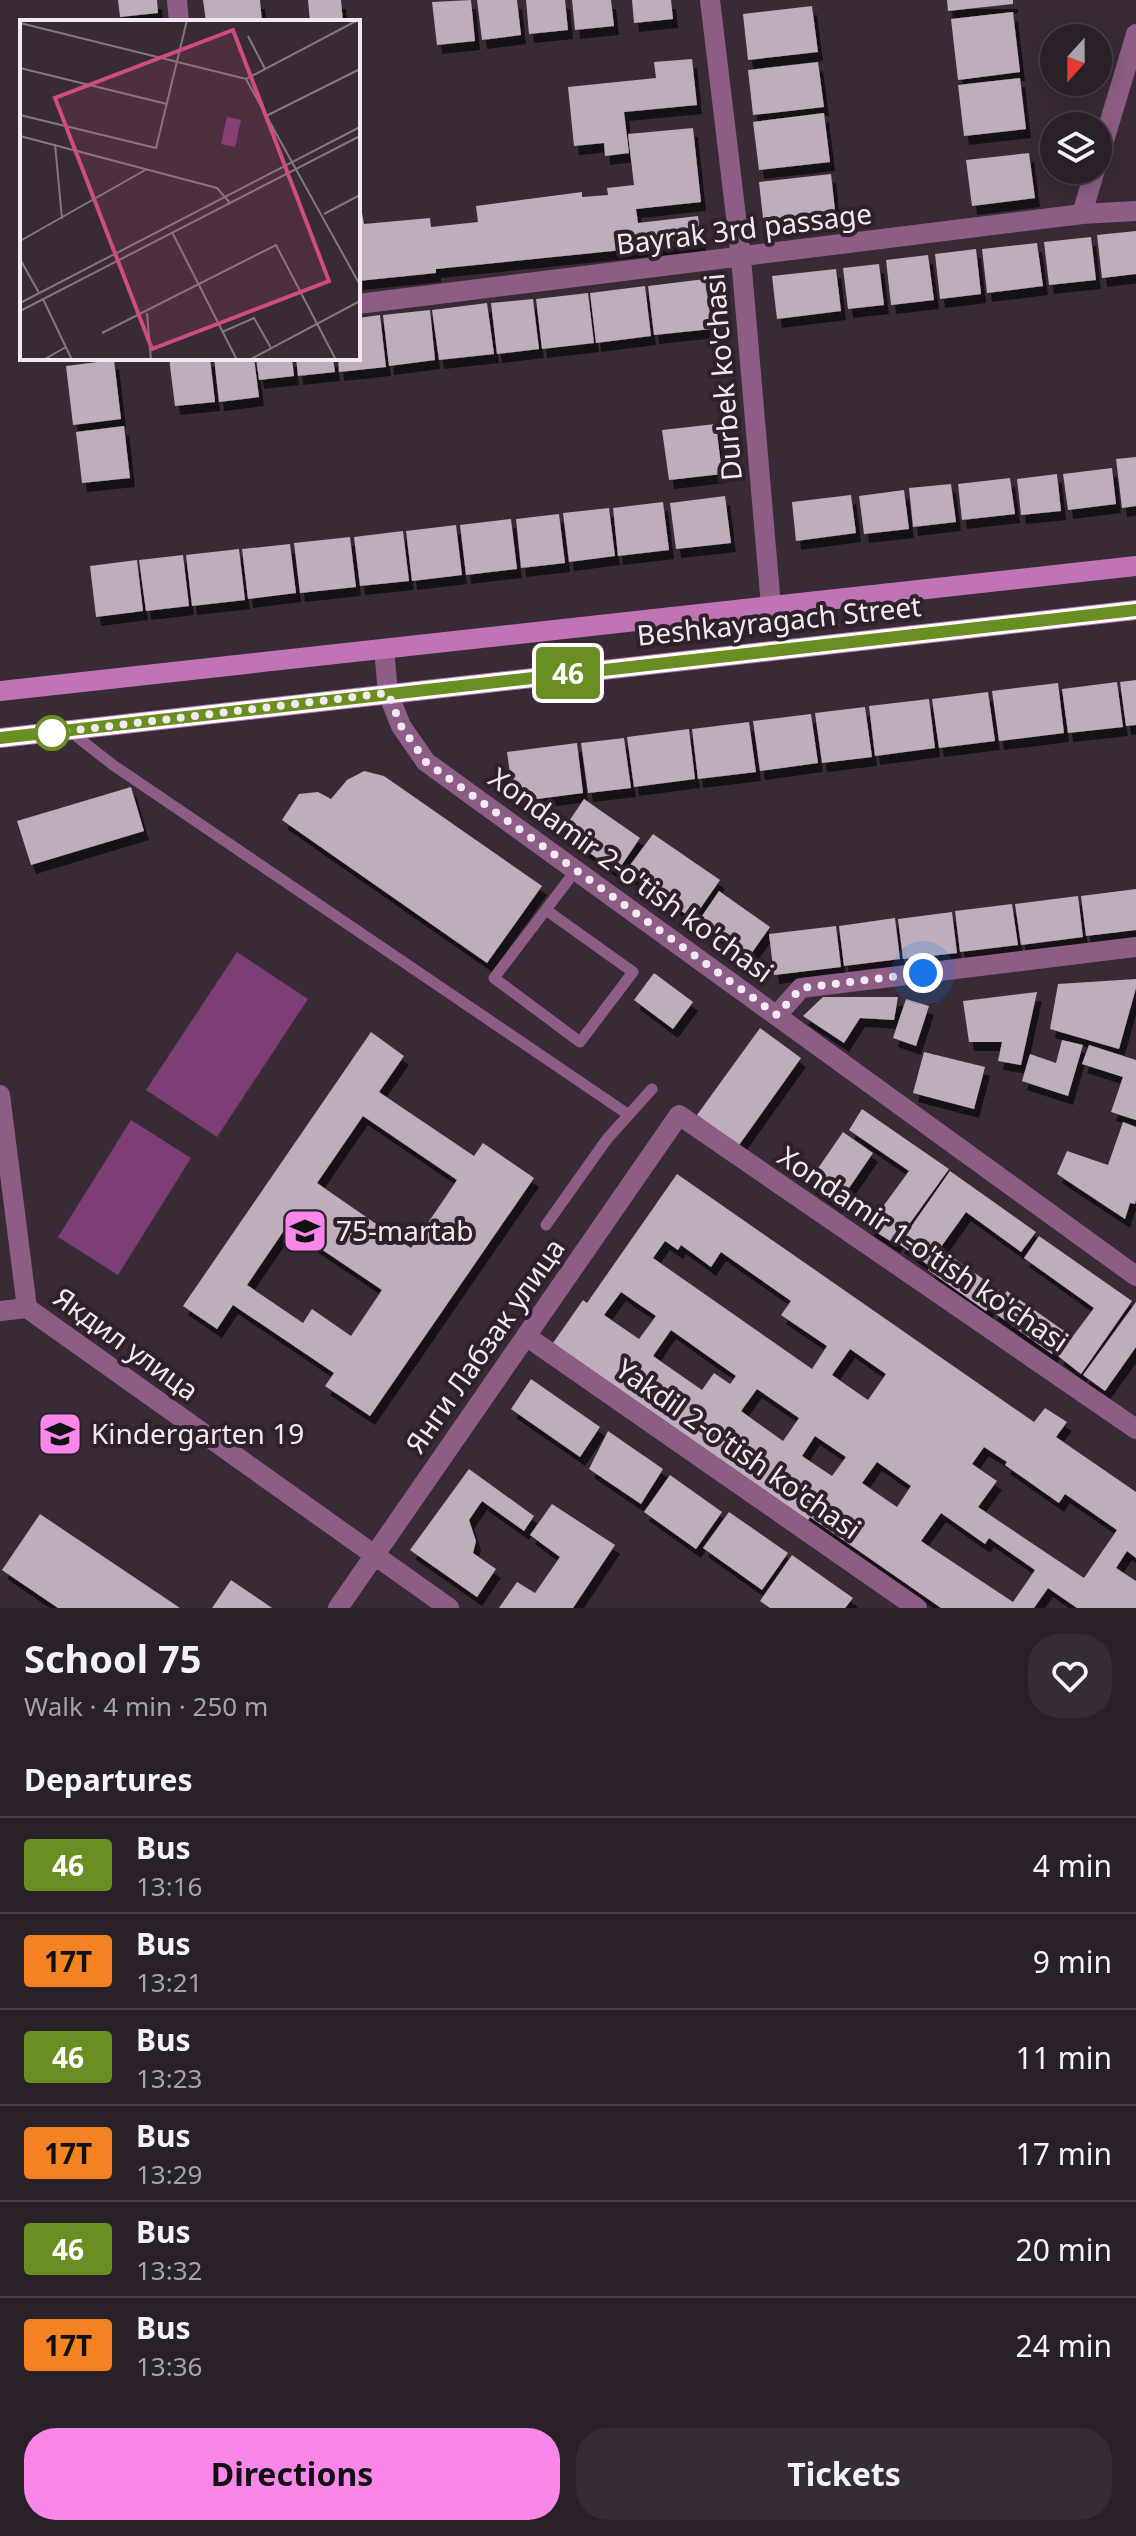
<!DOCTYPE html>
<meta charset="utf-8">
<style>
body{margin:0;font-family:"Noto Sans",sans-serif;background:#362d34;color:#f1f3f6;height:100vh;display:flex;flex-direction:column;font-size:30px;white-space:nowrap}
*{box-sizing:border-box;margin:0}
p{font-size:26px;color:#a5a3a8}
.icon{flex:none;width:44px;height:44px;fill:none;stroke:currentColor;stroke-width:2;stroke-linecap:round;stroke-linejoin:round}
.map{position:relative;height:1608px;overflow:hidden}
.drawer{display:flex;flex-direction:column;background:#2a2028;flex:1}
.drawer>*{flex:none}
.badge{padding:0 16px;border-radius:6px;font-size:28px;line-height:52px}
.needle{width:52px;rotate:201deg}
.tools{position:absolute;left:1040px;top:24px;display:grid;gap:16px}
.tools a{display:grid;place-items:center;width:72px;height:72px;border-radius:50%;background:#2a2028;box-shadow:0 4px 20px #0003,0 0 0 2px #463e45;font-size:40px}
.you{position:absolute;width:40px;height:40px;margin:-20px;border:6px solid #fff;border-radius:50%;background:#1a73e8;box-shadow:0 0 0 12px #1a73e833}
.map>.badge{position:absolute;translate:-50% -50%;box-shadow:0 0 0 4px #fff}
h2{padding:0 24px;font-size:30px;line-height:72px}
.round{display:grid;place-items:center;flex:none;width:84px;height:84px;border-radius:32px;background:#362d34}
.headline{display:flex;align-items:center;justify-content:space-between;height:136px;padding:0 24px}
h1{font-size:38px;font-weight:700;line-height:60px}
.cta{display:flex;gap:16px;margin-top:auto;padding:16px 24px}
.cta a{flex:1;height:92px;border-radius:32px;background:#f987e9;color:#111;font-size:32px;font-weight:700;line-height:92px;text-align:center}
.cta a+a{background:#362d34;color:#f1f3f6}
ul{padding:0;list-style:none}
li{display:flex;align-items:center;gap:24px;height:96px;padding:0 24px;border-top:2px solid #463e45}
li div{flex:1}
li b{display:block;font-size:30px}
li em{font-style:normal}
li .badge{min-width:88px;font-weight:700;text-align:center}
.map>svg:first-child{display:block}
.green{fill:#7c3e74}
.building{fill:#beadbb;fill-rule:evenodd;filter:url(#shadow)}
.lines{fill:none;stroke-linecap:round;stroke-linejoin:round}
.service{stroke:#8d5d85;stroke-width:11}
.minor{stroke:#8d5d85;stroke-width:20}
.secondary{stroke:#c174b5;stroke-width:20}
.line-casing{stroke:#fff;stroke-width:18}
.line{stroke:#6b8e23;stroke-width:12}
.walk{stroke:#f3eaf1;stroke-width:8;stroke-dasharray:0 14.4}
.stop-dot{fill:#fff;stroke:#6b8e23;stroke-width:4}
.labels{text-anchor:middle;stroke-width:8;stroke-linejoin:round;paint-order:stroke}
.street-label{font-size:28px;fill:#f3eaf1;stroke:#2e212c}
.poi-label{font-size:28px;fill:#f3eaf1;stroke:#2e212c;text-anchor:start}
.inset-road{fill:none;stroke:#837781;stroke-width:2}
.view{fill:#ce4c80;fill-opacity:0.15;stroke:#ce4c80;stroke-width:4}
.inset-edge{fill:none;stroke:#f3eaf1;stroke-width:4}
</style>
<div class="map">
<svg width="1136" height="1608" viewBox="0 0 1136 1608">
<defs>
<filter id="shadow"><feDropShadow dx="5" dy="9" stdDeviation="0" flood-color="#0009"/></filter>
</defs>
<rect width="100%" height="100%" fill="#382b36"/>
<!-- green -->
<path class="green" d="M237,952L308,999L217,1137L146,1090Z
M131,1120L191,1158L118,1275L58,1237Z"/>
<!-- building -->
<path class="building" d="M118,0H157L158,13L120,17Z
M203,0H260L262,22H206Z
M308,0H341L343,22H310Z
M471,0L475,41L437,45L432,2Z
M477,0H517L521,35L482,40Z
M526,0H565L568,30L529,34Z
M572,0H611L614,26L575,30Z
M632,0H671L673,19L634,23Z
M947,0H1013V4L948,11Z
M812,6L818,52L748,60L743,14Z
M1013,12L1020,72L958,80L951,19Z
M692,59L697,105L624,112L629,153L605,156L604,143L574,146L568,87L656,78L654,62Z
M818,62L824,107L753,115L748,70Z
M1020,78L1026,129L964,136L958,85Z
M824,113L830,162L759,170L753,122Z
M693,128L701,202L636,209L638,223L698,216L701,242L436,269V273L358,281V213H362L364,224L430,218L431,227L478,222L476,206L582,192V197L608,195L607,188L634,185L628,134Z
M1029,153L1035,198L972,206L966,160Z
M831,174L836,219L764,227L759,182Z
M1136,231V274L1102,278L1097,235Z
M1091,237L1096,280L1049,285L1044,242Z
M1037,243L1043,286L987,293L982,249Z
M976,249L981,294L940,299L935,254Z
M928,255L934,300L891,305L886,260Z
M879,264L884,305L848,309L843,268Z
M836,269L841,311L777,319L772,276Z
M705,279L712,329L654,335L648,286Z
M645,286L651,336L596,343L590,293Z
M588,293L594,343L542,349L536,299Z
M533,299L539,349L497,354L491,303Z
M487,303L494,354L439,360L432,310Z
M430,310L435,360L389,366L383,315Z
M380,315L386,367L339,372L338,358H358V318Z
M169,358H210L215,402L175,406Z
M214,358H254L259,397L219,402Z
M256,358H292L294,376L259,380Z
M296,358H333L335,372L298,376Z
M114,360L121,419L73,425L66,366Z
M716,424L722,474L669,480L662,430Z
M124,426L130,478L82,483L76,432Z
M1136,457V506L1122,508L1116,459Z
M1112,468L1116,504L1068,510L1063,474Z
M1057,474L1061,511L1021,515L1017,479Z
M1010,478L1015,514L962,520L958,484Z
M951,484L956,522L913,527L909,488Z
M904,490L909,529L864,534L859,496Z
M851,495L856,533L796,541L792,502Z
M725,496L731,543L676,549L670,503Z
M663,502L669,550L618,556L613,508Z
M609,508L615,556L569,562L563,513Z
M559,514L565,563L521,568L516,519Z
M511,519L517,569L466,575L460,525Z
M456,525L462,575L412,581L406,531Z
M403,531L409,581L360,586L354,537Z
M350,537L356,587L300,593L294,543Z
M290,544L296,593L248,599L242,549Z
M239,549L245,600L192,606L186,555Z
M183,555L189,606L146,611L139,560Z
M137,560L143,611L96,617L90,566Z
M1136,680V725L1126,726L1120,682Z
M1117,682L1123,727L1068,733L1062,689Z
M1058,683L1064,733L999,741L992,691Z
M988,692L995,741L939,748L932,699Z
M929,699L935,748L875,756L869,706Z
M865,707L872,757L822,763L815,713Z
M811,714L818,763L760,771L753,721Z
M749,722L756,772L698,779L692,729Z
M689,729L695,779L634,787L627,737Z
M624,738L631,788L588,793L581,743Z
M577,743L583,793L514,802L507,752Z
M364,771L384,776L542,886L487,963L282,820L299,794L318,792L331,799L347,780Z
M131,787L144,831L31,865L17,821Z
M584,799L640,838L617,872L561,833Z
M653,834L720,880L693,919L625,872Z
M1136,889V930L1086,936L1081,896Z
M719,891L770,927L749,957L698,922Z
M1078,896L1083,937L1021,945L1015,904Z
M1012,904L1018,945L960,952L955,911Z
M952,912L957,953L903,959L898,919Z
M895,918L900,959L844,966L839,926Z
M836,926L841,967L774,975L769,934Z
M654,973L693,1002L673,1029L634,1000Z
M1136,979V988L1119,1049L1050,1029L1058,984Z
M1037,992L1021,1065L998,1061L1002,1042H969L963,1001Z
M823,997H898L894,1020L860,1018L844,1043L803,1016Z
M906,999L929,1006L916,1046L893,1038Z
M760,1028L801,1058L739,1145L697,1115Z
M371,1032L404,1056L379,1092L474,1156L483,1143L534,1178L370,1416L325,1386L334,1373L233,1305L217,1329L183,1306ZM363,1116L457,1180L411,1248L317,1183ZM287,1226L382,1290L351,1336L312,1309L303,1323L247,1285Z
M1062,1040L1083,1045L1068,1096L1022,1081L1030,1054L1056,1063Z
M1089,1045L1136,1060V1120L1111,1112L1123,1077L1082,1064Z
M924,1052L985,1067L974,1109L913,1093Z
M862,1109L949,1169L895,1244L868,1227L909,1171L849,1130Z
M1123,1122L1136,1127V1200L1135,1204L1130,1203L1125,1219L1057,1174L1067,1151L1108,1165Z
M843,1132L873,1153L838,1204L808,1183Z
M950,1171L1036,1232L1021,1252L966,1212L928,1265L899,1244Z
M677,1174L1034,1422L1045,1408L1067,1422L1056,1437L1136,1492V1558L1127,1551L1116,1568L1136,1581V1608H1077L1048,1588L1034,1608H941L810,1517L808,1520L553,1343L583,1300L587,1303ZM665,1241L678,1250L681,1245L711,1267L721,1252L791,1301L781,1315L827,1346L812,1369L653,1258ZM621,1292L656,1316L639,1339L604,1315ZM671,1330L736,1376L730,1384L714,1373L702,1390L653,1356ZM850,1349L886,1374L868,1400L832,1375ZM757,1389L799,1418L783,1441L741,1411ZM815,1436L846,1457L832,1476L802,1456ZM984,1447L1007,1462L1005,1465L1059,1503L1065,1494L1117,1530L1084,1578L978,1507L997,1481L972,1464ZM877,1462L911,1486L897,1507L862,1483ZM941,1513L985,1544L989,1538L1035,1570L1013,1602L921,1541Z
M1039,1236L1132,1301L1081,1374L1058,1356L1094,1308L1024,1258Z
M942,1250L1000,1291L986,1311L928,1270Z
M1007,1291L1067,1333L1052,1354L992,1311Z
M1136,1302V1347L1105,1391L1083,1375Z
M531,1379L600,1427L580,1457L511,1409Z
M608,1431L663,1469L641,1504L589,1469Z
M469,1469L534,1516L524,1531L482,1501L469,1520L476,1541L473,1553L496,1569L477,1597L410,1550Z
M670,1475L722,1512L696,1549L644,1512Z
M552,1504L615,1545L573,1608H499L517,1582L535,1593L560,1557L530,1535Z
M729,1512L788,1553L762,1590L703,1548Z
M40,1514L180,1608H58L2,1570Z
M792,1555L853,1598L845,1608H770L760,1601Z
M231,1580L272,1608H212Z"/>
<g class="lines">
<!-- service -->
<path class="service" d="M71,732L113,765L629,1115
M546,910L633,972L580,1042L494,978L576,870
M546,1225L607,1139L652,1089"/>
<!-- minor -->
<path class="minor" d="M177,0L179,22
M710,0L741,258L771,606
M1098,161L1136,34
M1082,214L1095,170
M358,304L1082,214L1136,211
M384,649L388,693L401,726L426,762L1136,1276
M777,1015L801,988L1136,947
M0,1095L27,1308
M0,1311L27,1308L449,1608
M526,1336L917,1608
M338,1608L679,1115L1136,1429"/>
<!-- secondary -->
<path class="secondary" d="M0,691L1136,566
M0,738L1136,610"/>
</g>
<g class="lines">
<!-- line casing -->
<g class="line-casing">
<path id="line" d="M0,738L1136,610"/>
</g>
<!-- line -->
<use href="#line" class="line"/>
<!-- walk -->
<path class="walk" d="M52,733L388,693L401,726L426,762L777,1015L801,988L923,973"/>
</g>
<!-- icons -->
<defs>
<g id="school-square" transform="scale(2.3)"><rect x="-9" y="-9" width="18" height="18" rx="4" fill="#f987e9" stroke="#2e212c"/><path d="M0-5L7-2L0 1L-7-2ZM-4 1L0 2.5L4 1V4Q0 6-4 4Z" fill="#111"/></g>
</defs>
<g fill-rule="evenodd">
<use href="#school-square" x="305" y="1231"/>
<use href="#school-square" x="60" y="1434"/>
</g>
<!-- markers -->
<circle class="stop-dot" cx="52" cy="733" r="16"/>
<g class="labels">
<!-- street labels -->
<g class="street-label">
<text transform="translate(744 229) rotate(-7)" y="10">Bayrak 3rd passage</text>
<text transform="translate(723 377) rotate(-95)" y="10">Durbek ko'chasi</text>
<text transform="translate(779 621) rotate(-6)" y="10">Beshkayragach Street</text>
<text transform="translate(631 875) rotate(36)" y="10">Xondamir 2-o'tish ko'chasi</text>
<text transform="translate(923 1249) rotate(34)" y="10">Xondamir 1-o'tish ko'chasi</text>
<text transform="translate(126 1344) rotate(36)" y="10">Якдил улица</text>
<text transform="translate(485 1346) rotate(-55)" y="10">Янги Лабзак улица</text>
<text transform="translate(738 1449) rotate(35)" y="10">Yakdil 2-o'tish ko'chasi</text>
</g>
<!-- poi labels -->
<g class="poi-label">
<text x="336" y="1241">75-martab</text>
<text x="91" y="1444">Kindergarten 19</text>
</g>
</g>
<!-- overview -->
<g transform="translate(20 20)">
<rect width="340" height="340" fill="#382b36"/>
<path d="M207,97L221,100L215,127L201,124Z" fill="#7c3e74"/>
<path class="inset-road" d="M0,3L226,59L338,0M228,16L245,49M0,48L147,84M226,59L340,265M0,95L136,128L167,0M246,96L340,49M0,116L197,168L210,183M35,124L42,199M304,194L340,175M152,212L217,340M0,221L127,149M0,239L19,273M23,279L52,340M0,283L340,107M0,291L340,116M127,293L131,340M202,312L234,298L251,328M82,313L256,225L316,340M23,340L46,327M229,340L340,281"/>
<path class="view" d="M213,10L309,261L132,329L35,78Z"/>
<rect width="340" height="340" class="inset-edge"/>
</g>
</svg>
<div class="tools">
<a><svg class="needle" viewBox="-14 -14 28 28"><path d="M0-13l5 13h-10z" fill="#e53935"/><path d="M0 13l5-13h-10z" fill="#a5a3a8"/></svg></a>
<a><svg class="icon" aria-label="layers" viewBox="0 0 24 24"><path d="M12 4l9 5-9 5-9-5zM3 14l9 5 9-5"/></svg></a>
</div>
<div class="you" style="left:923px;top:973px"></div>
<b class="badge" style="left:568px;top:673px;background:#6b8e23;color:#fff">46</b>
</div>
<section class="drawer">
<div class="headline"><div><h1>School 75</h1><p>Walk · 4 min · 250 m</p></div><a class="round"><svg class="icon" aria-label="heart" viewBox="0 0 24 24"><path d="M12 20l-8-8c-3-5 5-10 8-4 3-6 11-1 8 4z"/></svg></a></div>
<h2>Departures</h2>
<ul>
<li><span class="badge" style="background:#6b8e23;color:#fff">46</span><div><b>Bus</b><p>13:16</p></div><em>4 min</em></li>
<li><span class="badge" style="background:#f58220;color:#111">17T</span><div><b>Bus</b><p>13:21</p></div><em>9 min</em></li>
<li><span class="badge" style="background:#6b8e23;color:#fff">46</span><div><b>Bus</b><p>13:23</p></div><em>11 min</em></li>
<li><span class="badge" style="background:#f58220;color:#111">17T</span><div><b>Bus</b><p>13:29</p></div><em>17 min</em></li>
<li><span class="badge" style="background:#6b8e23;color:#fff">46</span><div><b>Bus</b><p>13:32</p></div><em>20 min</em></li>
<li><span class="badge" style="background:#f58220;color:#111">17T</span><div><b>Bus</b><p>13:36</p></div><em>24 min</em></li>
</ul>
<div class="cta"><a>Directions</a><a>Tickets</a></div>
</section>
